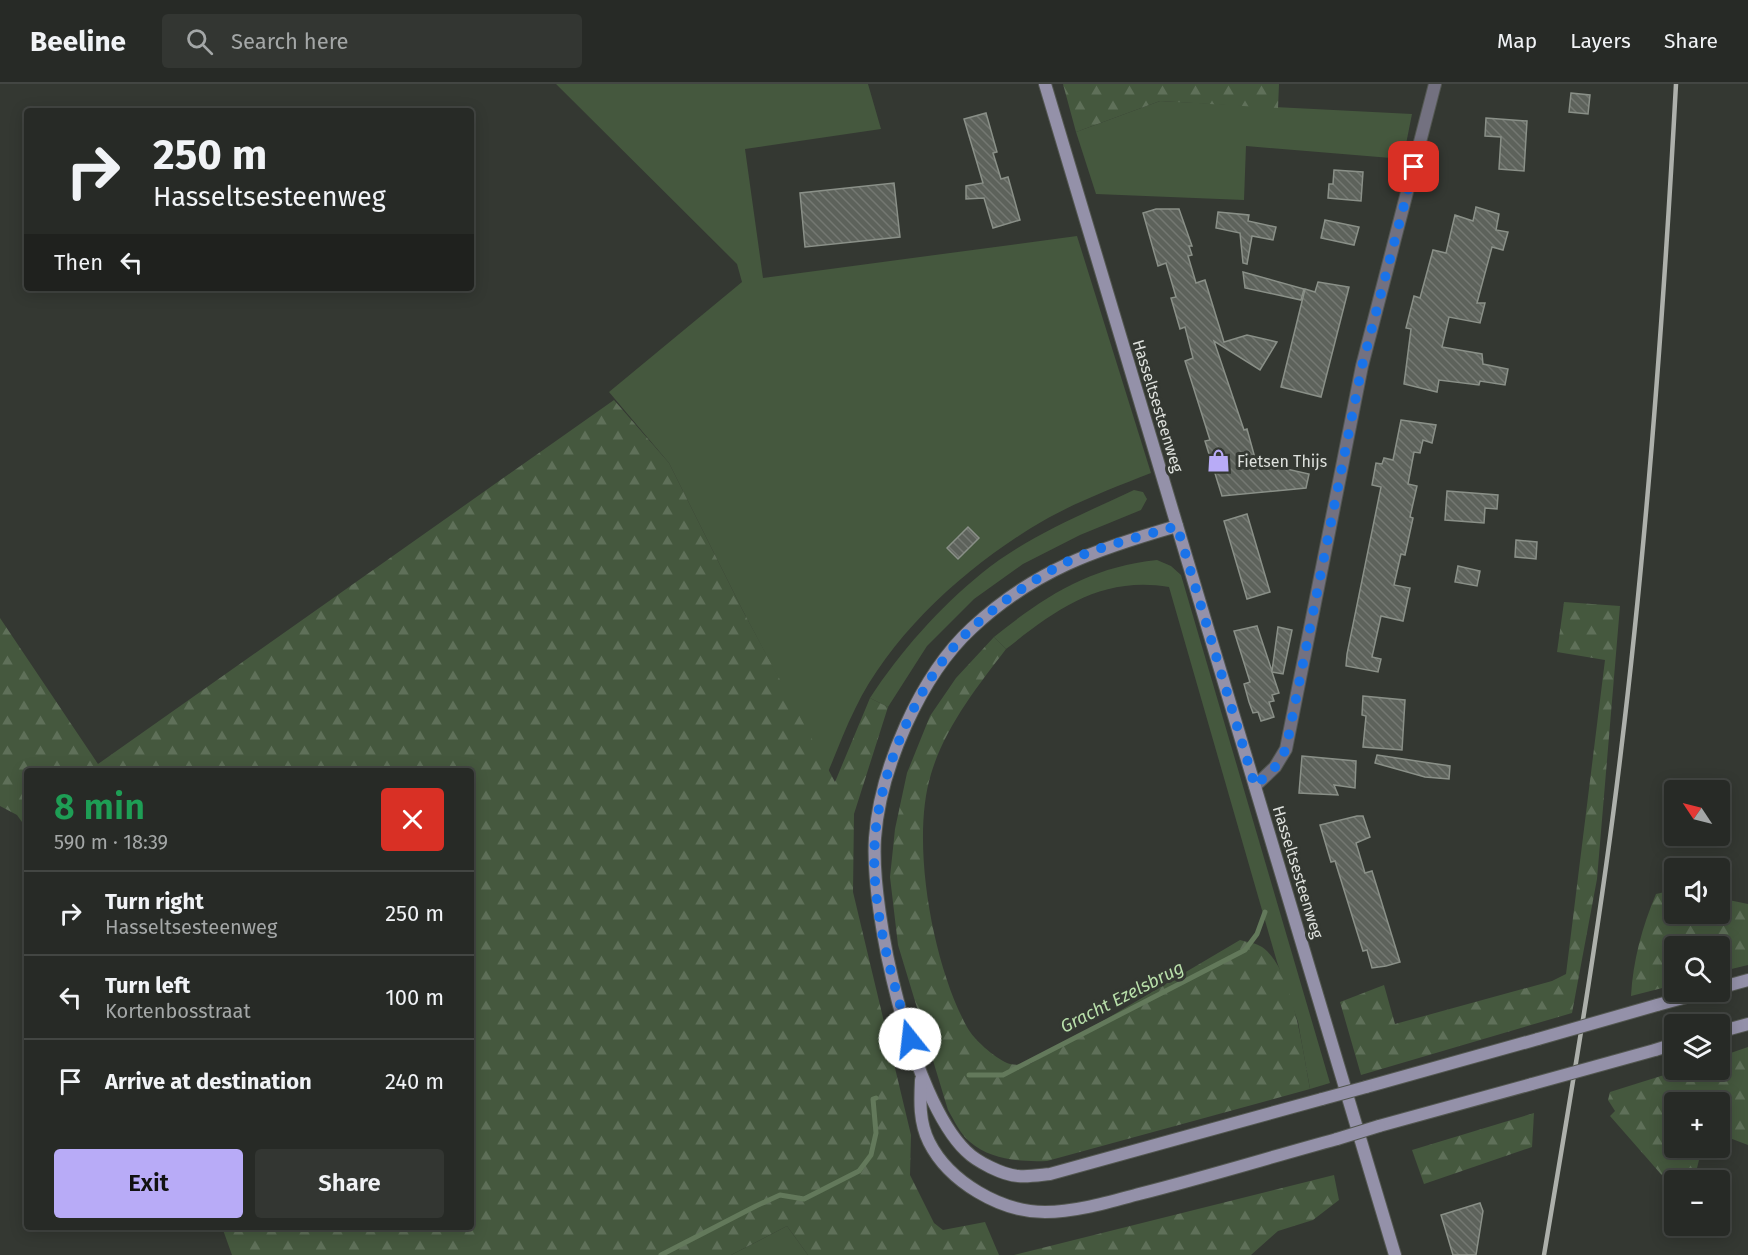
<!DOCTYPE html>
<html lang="en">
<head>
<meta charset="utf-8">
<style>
	:root { --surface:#272a26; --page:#333632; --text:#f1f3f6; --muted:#a4a7a7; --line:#434643; --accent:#b8abf7 }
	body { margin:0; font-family:"Fira Sans",sans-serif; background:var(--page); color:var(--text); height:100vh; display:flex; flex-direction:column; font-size:22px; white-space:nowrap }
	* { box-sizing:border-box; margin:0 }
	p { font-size:20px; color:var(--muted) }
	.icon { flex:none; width:33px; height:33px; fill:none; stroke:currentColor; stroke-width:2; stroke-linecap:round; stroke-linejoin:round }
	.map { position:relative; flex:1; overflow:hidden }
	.panel { position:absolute; left:24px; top:684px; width:450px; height:462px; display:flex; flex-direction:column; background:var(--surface); border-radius:6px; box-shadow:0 3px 15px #0003,0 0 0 2px var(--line) }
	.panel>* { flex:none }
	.top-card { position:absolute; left:24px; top:24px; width:450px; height:183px; border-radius:6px; box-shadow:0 3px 15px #0003,0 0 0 2px var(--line); background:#272a26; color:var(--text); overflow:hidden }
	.needle { width:39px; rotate:305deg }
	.controls { position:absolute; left:1664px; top:696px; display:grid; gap:12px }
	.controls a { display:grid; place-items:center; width:66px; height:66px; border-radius:6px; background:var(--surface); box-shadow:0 3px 15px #0003,0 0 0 2px var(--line); font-size:30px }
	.pin { position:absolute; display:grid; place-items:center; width:51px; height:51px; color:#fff; margin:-26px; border-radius:12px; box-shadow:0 3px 9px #0006 }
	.me { position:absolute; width:66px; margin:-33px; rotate:344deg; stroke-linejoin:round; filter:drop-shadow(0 0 4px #0008) }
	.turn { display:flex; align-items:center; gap:21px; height:126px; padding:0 30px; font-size:27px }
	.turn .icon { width:78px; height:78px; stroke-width:2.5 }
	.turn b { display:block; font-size:42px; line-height:51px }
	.then { display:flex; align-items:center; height:57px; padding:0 30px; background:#0003; gap:12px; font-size:22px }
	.round { display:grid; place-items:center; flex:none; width:63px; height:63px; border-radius:6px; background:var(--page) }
	.head { display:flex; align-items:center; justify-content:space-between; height:102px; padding:0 30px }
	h1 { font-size:36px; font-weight:600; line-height:45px; color:#1e9e55 }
	.primary-button { display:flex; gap:12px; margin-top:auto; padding:12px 30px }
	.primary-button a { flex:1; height:69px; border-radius:6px; background:var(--accent); color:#111; font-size:24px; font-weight:600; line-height:69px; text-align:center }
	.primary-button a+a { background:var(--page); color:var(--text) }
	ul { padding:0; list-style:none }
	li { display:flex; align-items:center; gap:18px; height:84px; padding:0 30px; border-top:2px solid var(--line) }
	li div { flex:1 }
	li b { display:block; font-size:22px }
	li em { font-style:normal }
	header { display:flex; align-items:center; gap:36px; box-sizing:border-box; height:84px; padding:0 30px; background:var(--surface); border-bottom:2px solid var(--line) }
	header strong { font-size:28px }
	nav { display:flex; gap:33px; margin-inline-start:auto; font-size:21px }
	.search { width:420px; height:54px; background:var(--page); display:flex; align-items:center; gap:15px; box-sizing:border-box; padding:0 21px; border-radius:6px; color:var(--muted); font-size:22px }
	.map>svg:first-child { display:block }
	.green { fill:#45583e }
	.forest { fill:url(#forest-firs) }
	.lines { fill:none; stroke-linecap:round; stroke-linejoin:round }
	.stream { stroke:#63795b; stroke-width:5 }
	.building { fill:url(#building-back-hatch); stroke:#8a9088; stroke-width:1.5 }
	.street-casing { stroke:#535751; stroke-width:14 }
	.secondary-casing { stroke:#535751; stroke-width:14 }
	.street { stroke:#737180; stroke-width:12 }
	.secondary { stroke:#9491a9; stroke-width:12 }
	.rail { stroke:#adb0ab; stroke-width:4.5 }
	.secondary-bridge-casing { stroke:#535751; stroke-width:14; stroke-linecap:butt }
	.secondary-bridge { stroke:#9491a9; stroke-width:12 }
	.route { stroke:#1a73e8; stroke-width:10; stroke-dasharray:0 18 }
	.labels { text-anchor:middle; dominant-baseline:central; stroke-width:6; stroke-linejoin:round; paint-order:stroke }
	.street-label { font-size:16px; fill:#dfe2de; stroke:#343832 }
	.poi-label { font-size:16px; fill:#dfe2de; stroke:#343832; text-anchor:start }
	.water-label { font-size:18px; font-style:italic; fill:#b8dfaa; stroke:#343832 }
</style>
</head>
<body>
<header>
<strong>Beeline</strong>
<div class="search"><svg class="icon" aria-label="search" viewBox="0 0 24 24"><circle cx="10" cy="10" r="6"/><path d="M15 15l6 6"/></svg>Search here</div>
<nav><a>Map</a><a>Layers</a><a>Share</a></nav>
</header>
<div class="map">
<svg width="1748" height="1171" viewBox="0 0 1748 1171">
	<defs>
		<pattern id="forest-firs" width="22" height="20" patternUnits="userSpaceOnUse" patternTransform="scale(1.5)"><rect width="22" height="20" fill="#45583e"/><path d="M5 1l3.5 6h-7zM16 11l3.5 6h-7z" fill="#5f7059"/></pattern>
		<pattern id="building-back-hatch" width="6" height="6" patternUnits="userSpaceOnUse" patternTransform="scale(1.5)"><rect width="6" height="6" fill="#5d625b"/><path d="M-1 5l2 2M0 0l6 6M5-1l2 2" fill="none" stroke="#747872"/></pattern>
	</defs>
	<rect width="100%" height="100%" fill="#343832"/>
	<g class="green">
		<path d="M556 0H868L881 45 745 65 763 194 1077 152 1151 389C1110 405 1068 421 1031 444 962 487 891 551 855 625 845 645 837 667 828 688L743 527 669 379 609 308 742 198 737 180Z"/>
		<path d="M1160 17 1412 30 1403 75 1246 62 1244 116 1096 110 1076 48Z"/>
		<path d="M1134 406 1143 408 1147 415 1141 426 1080 451 1023 480 974 515 927 562 888 623 870 614C900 568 939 524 982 489 1026 453 1083 430 1134 406Z"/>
		<path d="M1157 476 1171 482 1181 491 1330 999 1310 1005 1298 938 1277 878 1169 503C1101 492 1057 525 1006 565L994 553C1045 512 1090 483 1157 476Z"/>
		<path d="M787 1142 808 1171H731Z"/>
	</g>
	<g class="forest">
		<path d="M1063 0H1279L1278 24 1160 17 1076 48Z"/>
		<path d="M614 316 669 379 743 527 835 698 870 614 888 623 854 730 853 808 911 1051 910 1091 934 1139 943 1146 985 1138 999 1171H808L787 1142 731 1171H232L222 1143H471V687H27V745L17 731 0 722V534L98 680Z"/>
		<path d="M1564 518 1620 522 1597 795 1572 929 1361 991 1340 918 1384 901 1395 940 1552 897 1566 890 1605 576 1557 568Z"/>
		<path d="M994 553 1006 565C977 603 945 643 931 690 910 758 933 881 967 943 974 956 994 973 1007 979 1013 982 1023 980 1030 980L1240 856C1247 858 1256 859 1262 863 1293 884 1303 969 1310 1005L1047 1077C1021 1078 991 1076 970 1058 960 1050 954 1036 948 1026L898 861 890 793 895 745 907 689 930 632 956 594Z"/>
		<path d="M1674 806V830H1719V814L1748 820V881L1719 888V862H1674V901L1631 912C1633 877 1642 843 1656 810Z"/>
		<path d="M1748 963V1061L1719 1050V1018H1674V1064H1702L1694 1096H1674V1105L1610 1032 1615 1027 1608 1016 1610 1008 1680 986H1719V973Z"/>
		<path d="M1534 1029 1532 1063 1424 1100 1412 1066Z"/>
		<path d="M1334 1091 1339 1116 1313 1136 1278 1147 1251 1171H1014Z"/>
	</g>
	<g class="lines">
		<g class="stream">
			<path d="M969 991H1003L1245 866 1257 850 1265 828"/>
			<path d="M661 1171 756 1122 780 1111 804 1115 859 1087 871 1071 876 1049 873 1015 876 1014"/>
		</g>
	</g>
	<g class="building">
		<path d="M1571 9 1590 11 1588 30 1569 28Z"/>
		<path d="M986 29 997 68 993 69 1001 95 1008 93 1020 136 993 144 984 114 966 115V102L983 99 964 35Z"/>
		<path d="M1486 34 1527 37 1524 87 1499 85 1501 53 1485 52Z"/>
		<path d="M1334 86 1363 88 1361 117 1328 114 1329 100H1333Z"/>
		<path d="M894 99 900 153 805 163 800 109Z"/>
		<path d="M1476 123 1499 130 1496 146 1508 148 1503 166 1492 163 1477 219H1485L1480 239 1449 233 1442 263 1482 270 1483 280 1508 285 1505 301 1480 297 1479 301 1439 296 1437 308 1404 300 1411 245 1406 244 1414 212 1420 214 1433 166 1446 169 1455 131 1473 137Z"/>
		<path d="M1156 125H1179L1192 162H1189L1192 171 1188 172 1196 199 1205 196 1224 258 1247 251 1277 258 1260 286 1214 257 1244 346 1247 345 1258 385 1269 381 1309 390 1306 404 1222 412 1205 357 1210 356 1185 277 1193 274 1185 243 1180 245 1171 214 1176 213 1166 179 1158 182 1143 129Z"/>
		<path d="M1218 128 1249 131 1248 137 1276 143 1273 156 1252 152 1247 180 1243 179 1240 149 1216 144Z"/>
		<path d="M1325 136 1359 143 1354 161 1321 154Z"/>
		<path d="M1243 188 1304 205 1301 216 1245 204Z"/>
		<path d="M1318 198 1349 203 1321 313 1281 303 1305 205 1315 208Z"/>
		<path d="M1401 336 1436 341 1432 359 1423 356 1420 369 1414 368 1408 400 1417 402 1410 433 1413 434 1405 471 1401 470 1394 501 1410 504 1403 537 1381 532 1372 573 1381 575 1378 588 1346 582 1347 570 1381 403 1372 401 1376 379 1382 380 1384 374 1393 376Z"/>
		<path d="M1447 407 1498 411 1497 425 1485 424 1484 439 1445 436Z"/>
		<path d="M1247 430 1270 508 1247 515 1224 437Z"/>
		<path d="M968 443 979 454 958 475 947 464Z"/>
		<path d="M1516 456 1537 458 1536 475 1515 473Z"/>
		<path d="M1458 482 1480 487 1477 502 1455 498Z"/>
		<path d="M1257 542 1272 587 1278 543 1292 546 1283 590 1272 588 1279 609 1272 611 1274 617 1269 618 1274 633 1261 637 1258 628 1253 629 1249 618 1244 600 1250 598 1234 547Z"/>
		<path d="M1363 612 1405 616 1402 666 1363 663 1366 632 1362 631Z"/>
		<path d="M1377 671 1450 682 1449 695 1425 693 1375 679Z"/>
		<path d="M1302 672 1356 677 1355 704 1334 701 1338 711 1299 709Z"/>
		<path d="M1357 732H1363L1370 753 1356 759 1365 789 1372 787 1400 878 1386 882 1372 884 1367 866 1363 867 1335 777 1331 778 1320 741Z"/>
		<path d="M1480 1119 1483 1127 1476 1171H1453L1441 1131Z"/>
	</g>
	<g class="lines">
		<defs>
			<path id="street" d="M1255 702 1275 683 1286 665 1362 282 1435 0"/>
			<g id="secondary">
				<path d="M1045 0 1395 1171"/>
				<path d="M1177 442C1097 465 1034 486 972 544 920 592 880 685 875 754 870 829 912 1015 966 1067 977 1078 1003 1091 1018 1092 1029 1093 1040 1091 1050 1090L1322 1015"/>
				<path d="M1719 904 1748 896"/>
				<path d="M1657 921 1705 908"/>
				<path d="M1719 948 1748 940"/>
				<path d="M1655 966 1674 960"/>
				<path d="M921 996C920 1017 919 1038 929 1058 949 1098 1001 1128 1045 1128 1076 1128 1109 1118 1139 1110 1206 1093 1271 1073 1337 1055"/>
				<path d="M1366 1003 1538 955"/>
				<path d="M1379 1042 1532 1000"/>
			</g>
		</defs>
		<use href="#street" class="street-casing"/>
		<use href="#secondary" class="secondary-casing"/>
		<use href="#street" class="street"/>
		<use href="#secondary" class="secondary"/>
		<path class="rail" d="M1544 1171C1572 1004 1601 836 1621 667 1648 446 1664 223 1676 0"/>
		<defs>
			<g id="secondary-bridge">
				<path d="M1538 955 1657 921"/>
				<path d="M1532 1000 1655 966"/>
				<path d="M1322 1015 1366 1003"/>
				<path d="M1337 1055 1379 1042"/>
			</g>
		</defs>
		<use href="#secondary-bridge" class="secondary-bridge-casing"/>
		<use href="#secondary-bridge" class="secondary-bridge"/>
	</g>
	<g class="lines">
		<path class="route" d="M910 955C891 890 870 823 875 754 880 685 920 591 972 544 997 521 1027 500 1057 483 1093 463 1137 454 1177 442L1255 702 1275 683 1286 665 1362 282 1414 83"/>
	</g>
	<defs>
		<symbol id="shop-bare" viewBox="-9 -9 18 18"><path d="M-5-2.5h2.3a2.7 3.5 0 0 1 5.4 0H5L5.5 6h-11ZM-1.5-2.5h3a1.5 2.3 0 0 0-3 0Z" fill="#b8abf7" stroke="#343832" stroke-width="2.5" paint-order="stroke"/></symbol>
	</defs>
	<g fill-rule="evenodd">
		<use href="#shop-bare" x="1202" y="360" width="33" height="33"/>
	</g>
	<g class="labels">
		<g class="street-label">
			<text transform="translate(1158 322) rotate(73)">Hasseltsesteenweg</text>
			<text transform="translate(1298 788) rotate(73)">Hasseltsesteenweg</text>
		</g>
		<g class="poi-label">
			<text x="1237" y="377">Fietsen Thijs</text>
		</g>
		<g class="water-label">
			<text transform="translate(1122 913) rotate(-27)">Gracht Ezelsbrug</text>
		</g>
	</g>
</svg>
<div class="controls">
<a><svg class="needle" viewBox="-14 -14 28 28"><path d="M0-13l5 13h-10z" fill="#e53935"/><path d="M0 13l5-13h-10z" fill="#a4a7a7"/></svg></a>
<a><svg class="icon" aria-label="sound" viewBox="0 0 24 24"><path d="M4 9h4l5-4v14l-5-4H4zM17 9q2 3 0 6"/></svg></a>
<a><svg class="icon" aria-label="search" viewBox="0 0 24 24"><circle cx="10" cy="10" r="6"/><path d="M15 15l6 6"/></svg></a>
<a><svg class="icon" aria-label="layers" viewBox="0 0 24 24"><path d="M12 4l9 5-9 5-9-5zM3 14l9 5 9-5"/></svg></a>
<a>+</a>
<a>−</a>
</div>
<div class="pin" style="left:1414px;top:83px;background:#d93025"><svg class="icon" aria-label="arrive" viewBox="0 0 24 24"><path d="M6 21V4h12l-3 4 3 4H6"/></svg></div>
<svg class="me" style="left:910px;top:955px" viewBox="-20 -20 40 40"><circle r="19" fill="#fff"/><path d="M0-13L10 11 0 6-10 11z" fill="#1a73e8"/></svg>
<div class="top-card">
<div class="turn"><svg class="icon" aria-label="right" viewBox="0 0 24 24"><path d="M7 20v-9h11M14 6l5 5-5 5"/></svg><div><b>250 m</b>Hasseltsesteenweg</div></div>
<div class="then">Then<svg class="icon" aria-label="left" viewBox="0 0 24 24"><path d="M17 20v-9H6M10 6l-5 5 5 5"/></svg></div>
</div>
<section class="panel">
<div class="head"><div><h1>8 min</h1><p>590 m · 18:39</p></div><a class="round" style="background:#d93025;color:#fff"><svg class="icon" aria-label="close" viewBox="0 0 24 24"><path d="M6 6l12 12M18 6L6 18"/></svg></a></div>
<ul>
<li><svg class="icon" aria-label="right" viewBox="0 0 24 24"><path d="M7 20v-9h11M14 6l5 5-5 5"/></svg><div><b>Turn right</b><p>Hasseltsesteenweg</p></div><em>250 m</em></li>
<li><svg class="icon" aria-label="left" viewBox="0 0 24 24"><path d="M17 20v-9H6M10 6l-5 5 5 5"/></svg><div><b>Turn left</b><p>Kortenbosstraat</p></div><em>100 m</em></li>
<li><svg class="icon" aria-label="arrive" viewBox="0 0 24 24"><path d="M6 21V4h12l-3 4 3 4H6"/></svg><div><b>Arrive at destination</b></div><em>240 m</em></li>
</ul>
<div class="primary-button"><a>Exit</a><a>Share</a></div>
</section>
</div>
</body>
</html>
